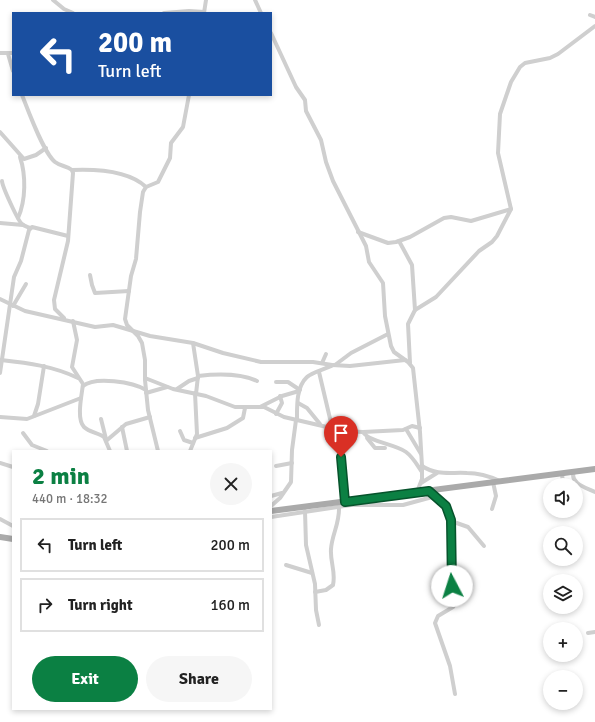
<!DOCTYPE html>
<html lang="en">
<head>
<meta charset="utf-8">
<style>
	:root { --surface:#fff; --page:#f6f6f6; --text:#222; --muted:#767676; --line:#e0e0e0; --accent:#0b8043 }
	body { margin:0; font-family:Signika,sans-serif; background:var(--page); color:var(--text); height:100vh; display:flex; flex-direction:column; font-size:15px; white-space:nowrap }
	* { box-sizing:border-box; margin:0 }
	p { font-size:13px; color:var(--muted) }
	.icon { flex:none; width:22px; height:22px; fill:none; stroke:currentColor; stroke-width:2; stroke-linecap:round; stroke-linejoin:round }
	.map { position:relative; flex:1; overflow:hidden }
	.drawer { position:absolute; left:12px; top:450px; width:260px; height:260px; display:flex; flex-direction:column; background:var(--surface); border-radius:0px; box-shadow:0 2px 6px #0003 }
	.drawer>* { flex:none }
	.hud { position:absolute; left:12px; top:12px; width:260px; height:84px; border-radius:0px; box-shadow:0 2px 6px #0003; background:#1a4fa0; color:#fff; overflow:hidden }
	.buttons { position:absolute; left:543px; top:478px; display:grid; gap:8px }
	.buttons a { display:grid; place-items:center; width:40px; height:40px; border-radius:50%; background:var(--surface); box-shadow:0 2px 6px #0003; font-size:20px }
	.pin { position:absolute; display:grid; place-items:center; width:34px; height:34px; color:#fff; margin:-41px -17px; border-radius:50% 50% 50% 0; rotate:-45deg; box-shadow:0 0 4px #0007 }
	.pin .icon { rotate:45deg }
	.me { position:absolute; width:44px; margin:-22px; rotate:355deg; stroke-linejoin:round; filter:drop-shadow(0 0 3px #0008) }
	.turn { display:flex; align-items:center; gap:14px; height:84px; padding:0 20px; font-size:18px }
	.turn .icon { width:52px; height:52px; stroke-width:2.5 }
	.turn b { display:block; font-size:28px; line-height:34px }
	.round { display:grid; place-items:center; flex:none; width:42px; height:42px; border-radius:21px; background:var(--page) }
	.overview { display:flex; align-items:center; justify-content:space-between; height:68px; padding:0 20px }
	h1 { font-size:24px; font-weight:700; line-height:30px; color:var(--accent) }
	.button { display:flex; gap:8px; margin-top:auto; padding:8px 20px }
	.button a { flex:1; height:46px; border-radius:24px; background:var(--accent); color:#fff; font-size:16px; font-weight:700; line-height:46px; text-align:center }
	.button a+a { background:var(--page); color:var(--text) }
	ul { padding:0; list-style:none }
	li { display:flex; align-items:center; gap:12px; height:54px; margin:0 8px 6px; padding:0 12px; border:2px solid var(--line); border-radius:0px }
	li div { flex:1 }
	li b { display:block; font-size:15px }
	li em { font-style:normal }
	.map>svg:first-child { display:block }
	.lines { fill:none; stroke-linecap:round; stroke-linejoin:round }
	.minor { stroke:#cfcfcf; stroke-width:4 }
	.primary { stroke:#aaa; stroke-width:6 }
	.route-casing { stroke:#07532c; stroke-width:10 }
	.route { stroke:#0b8043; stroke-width:7 }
</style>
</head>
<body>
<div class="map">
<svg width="595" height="722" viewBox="0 0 595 722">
	<rect width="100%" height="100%" fill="#fff"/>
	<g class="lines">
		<g class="minor">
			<path d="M53 0 64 9 73 13"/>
			<path d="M255 0 261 13"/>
			<path d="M164 13 189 11 204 12"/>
			<path d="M204 13 206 0"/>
			<path d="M590 15 595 17"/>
			<path d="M271 33 296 87 305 100 306 111 321 140 326 162 333 181 366 246 369 262 383 283 385 316 391 346 394 352 408 362 413 368 420 432 422 466V479L417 492"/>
			<path d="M0 53H13"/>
			<path d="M8 54 13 71"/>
			<path d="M22 95C28 110 43 152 55 162 60 166 67 166 72 170L73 173 68 241 54 300 55 309 64 318"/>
			<path d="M0 132 24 159 36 155 46 148"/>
			<path d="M72 170C96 169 128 170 146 187"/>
			<path d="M2 181C2 186 18 221 22 224 24 226 28 227 30 228"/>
			<path d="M18 218C26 200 26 175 20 157"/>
			<path d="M0 223 23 225"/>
			<path d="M358 232 388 243 396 242 410 237 444 218 451 217 471 221 511 209"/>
			<path d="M399 241 412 265 415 310 408 324 410 363"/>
			<path d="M90 275 92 285 95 293 129 291"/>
			<path d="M0 299 25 311 95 327 113 325 150 336 193 343 223 353 261 362H313L332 365 350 366 405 360"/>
			<path d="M13 306 26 284"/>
			<path d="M415 310 436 297 479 251 492 242 497 236 511 209 498 153 500 114 511 82 520 67 525 63 550 58 558 54 595 26"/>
			<path d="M73 321 77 340 72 367 83 384C82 394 76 419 84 427 89 432 98 433 104 437L110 451"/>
			<path d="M193 343 198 376 196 394"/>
			<path d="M1 360C28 363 53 366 78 378"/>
			<path d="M322 363 326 354"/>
			<path d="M335 365 351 353 388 334"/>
			<path d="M319 372 332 427"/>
			<path d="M0 373 14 277 21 261 29 230 32 227 68 236"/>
			<path d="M198 376C216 374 240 373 257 381"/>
			<path d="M145 378 173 389 206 396 235 407H264L284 417 344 431 363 432 403 430 412 426 420 428"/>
			<path d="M276 382H288L300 390"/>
			<path d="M83 386C95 376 133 382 146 390"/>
			<path d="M177 389 189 381 198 378"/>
			<path d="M146 393 167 387"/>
			<path d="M298 403 307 408 320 424"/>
			<path d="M260 407 282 396 299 391"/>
			<path d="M276 414 282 403 280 396"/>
			<path d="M34 416 38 404 44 366"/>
			<path d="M0 417 27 419 81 398"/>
			<path d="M101 419 106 439"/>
			<path d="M297 420C297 407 296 387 307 377 312 372 326 369 333 365"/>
			<path d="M122 427 127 451"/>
			<path d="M406 429 421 454"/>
			<path d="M180 431 184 440 193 443"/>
			<path d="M363 432C369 442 395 444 406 452 413 457 417 465 422 472"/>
			<path d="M23 433 32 445 47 451"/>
			<path d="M195 438 227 428 243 418 245 408"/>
			<path d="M367 438 375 448H385"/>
			<path d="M106 441 126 424 150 417"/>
			<path d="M158 451 148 410 145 380V360L142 343 138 336 127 325 125 319 131 276 136 259 140 212 143 192 146 187 158 182 170 158 171 143 183 127 189 95"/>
			<path d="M190 451 197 434 195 393"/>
			<path d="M0 463 13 467"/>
			<path d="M276 466 292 463"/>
			<path d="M422 466C437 476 451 472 467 473 479 473 489 476 500 481"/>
			<path d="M574 472C569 483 587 488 595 492"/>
			<path d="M562 473 563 485"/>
			<path d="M421 483 437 473"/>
			<path d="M429 491 446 506 451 520V575L455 603 453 607 438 616 435 623 450 666 455 694"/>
			<path d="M271 496 282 493"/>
			<path d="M345 502 344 481 340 447 345 431"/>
			<path d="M271 506 280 498 291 482 292 450 296 420"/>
			<path d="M492 509 496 496 493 482"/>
			<path d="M305 511 306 545 315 584 316 610 319 625"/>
			<path d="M271 517 351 505H403L436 496"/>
			<path d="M0 519 13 526"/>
			<path d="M451 521 468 527 484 546"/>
			<path d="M286 565 312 573"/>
			<path d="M315 592 326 590 333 585C336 572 330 562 331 549 332 534 340 523 339 506"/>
			<path d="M588 633 595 632"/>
		</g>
		<g class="primary">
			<path d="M271 511 595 469"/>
			<path d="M0 537 13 539"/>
		</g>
	</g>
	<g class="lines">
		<defs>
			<path id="route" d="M341 457 345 502 429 491 446 506 451 520 452 586"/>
		</defs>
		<use href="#route" class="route-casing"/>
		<use href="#route" class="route"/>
	</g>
</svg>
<div class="buttons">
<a><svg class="icon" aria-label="sound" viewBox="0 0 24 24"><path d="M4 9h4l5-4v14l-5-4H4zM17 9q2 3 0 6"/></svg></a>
<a><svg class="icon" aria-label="search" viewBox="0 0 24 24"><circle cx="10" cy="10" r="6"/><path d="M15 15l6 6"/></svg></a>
<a><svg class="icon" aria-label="layers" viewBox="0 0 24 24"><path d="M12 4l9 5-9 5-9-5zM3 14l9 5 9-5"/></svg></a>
<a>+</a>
<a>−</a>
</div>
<div class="pin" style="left:341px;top:457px;background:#d93025"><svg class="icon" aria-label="arrive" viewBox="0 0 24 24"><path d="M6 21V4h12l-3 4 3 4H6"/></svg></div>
<svg class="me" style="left:452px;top:586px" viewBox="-20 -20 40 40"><circle r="19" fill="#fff"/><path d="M0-13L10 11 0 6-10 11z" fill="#0b8043"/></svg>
<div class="hud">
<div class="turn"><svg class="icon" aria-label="left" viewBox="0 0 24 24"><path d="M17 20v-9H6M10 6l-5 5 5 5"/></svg><div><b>200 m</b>Turn left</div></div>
</div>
<section class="drawer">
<div class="overview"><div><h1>2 min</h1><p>440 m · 18:32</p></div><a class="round"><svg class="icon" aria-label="close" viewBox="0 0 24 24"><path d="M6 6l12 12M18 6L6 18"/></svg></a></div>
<ul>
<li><svg class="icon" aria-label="left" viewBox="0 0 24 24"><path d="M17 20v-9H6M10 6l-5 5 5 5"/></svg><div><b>Turn left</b></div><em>200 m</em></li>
<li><svg class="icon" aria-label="right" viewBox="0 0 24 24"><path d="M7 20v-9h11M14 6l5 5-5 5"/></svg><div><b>Turn right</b></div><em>160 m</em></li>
</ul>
<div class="button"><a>Exit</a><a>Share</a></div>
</section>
</div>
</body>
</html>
